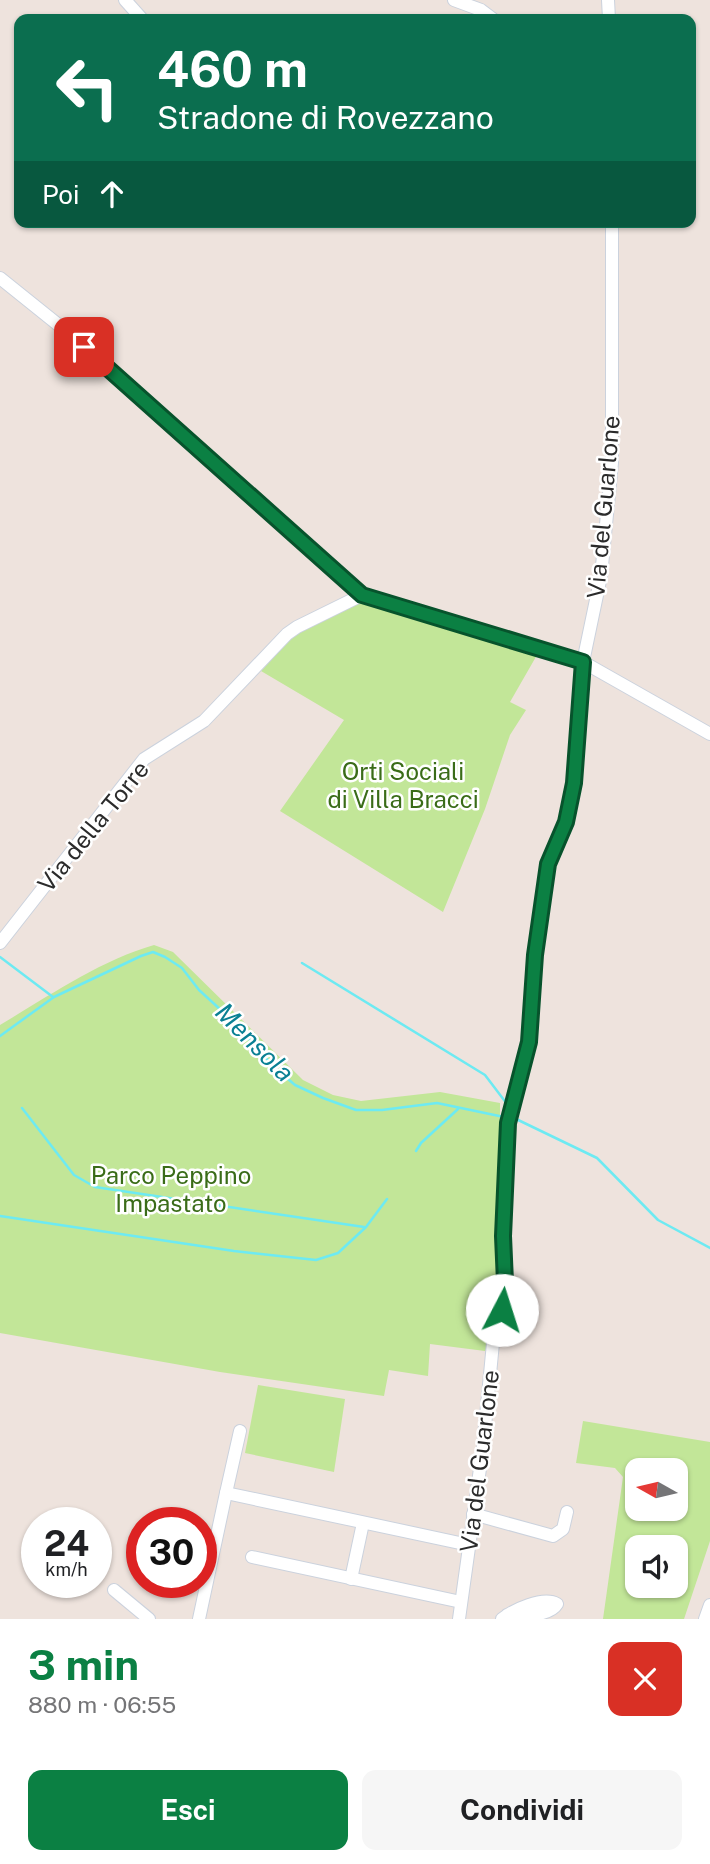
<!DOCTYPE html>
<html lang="it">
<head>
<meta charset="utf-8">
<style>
	:root { --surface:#fff; --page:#f6f6f6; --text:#202124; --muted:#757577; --accent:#0b8043 }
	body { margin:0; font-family:"Public Sans",sans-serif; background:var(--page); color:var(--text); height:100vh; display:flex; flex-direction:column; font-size:26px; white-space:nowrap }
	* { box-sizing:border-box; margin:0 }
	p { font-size:23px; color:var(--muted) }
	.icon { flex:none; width:38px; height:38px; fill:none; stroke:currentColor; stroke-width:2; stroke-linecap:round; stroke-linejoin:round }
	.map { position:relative; height:1619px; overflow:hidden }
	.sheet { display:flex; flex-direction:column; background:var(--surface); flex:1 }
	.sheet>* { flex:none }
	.banner { position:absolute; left:14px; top:14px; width:682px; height:214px; border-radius:14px; box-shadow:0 2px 5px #0004; background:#0b6e4f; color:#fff; overflow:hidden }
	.needle { width:46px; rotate:278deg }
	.controls { position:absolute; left:625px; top:1458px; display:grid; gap:14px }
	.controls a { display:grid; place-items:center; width:63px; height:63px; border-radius:14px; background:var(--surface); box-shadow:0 2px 5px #0004; font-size:35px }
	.speed { position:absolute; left:21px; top:1507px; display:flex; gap:14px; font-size:35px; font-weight:700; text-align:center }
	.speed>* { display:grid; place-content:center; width:91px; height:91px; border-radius:50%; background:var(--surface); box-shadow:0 2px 5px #0004; line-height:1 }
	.speed small { font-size:18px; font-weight:400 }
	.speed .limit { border:10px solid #d22; background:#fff; color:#111 }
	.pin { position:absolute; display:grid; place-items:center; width:60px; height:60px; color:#fff; margin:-30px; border-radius:14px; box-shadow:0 4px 10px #0006 }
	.me { position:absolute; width:77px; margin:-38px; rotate:5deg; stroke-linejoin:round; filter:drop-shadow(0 0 5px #0008) }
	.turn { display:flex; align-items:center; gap:24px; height:147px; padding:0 28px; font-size:32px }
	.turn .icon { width:91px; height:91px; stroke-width:2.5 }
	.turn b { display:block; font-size:49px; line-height:60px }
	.then { display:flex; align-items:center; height:66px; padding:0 28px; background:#0003; gap:14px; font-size:26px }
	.round { display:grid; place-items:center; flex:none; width:74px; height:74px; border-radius:14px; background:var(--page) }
	.headline { display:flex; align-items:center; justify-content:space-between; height:119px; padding:0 28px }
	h1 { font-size:42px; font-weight:700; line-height:52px; color:var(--accent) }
	.primary-button { display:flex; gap:14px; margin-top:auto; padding:14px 28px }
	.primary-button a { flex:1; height:80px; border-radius:14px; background:var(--accent); color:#fff; font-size:28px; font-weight:700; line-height:80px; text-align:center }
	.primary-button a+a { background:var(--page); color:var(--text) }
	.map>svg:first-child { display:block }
	.green { fill:#c2e698; fill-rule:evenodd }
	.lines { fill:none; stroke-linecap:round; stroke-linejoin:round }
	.stream { stroke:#6deaf2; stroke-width:2.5 }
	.minor-casing { stroke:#cbd2dd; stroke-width:14 }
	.minor { stroke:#fff; stroke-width:12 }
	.route-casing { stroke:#07532c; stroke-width:18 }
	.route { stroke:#0b8043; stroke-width:12 }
	.labels { text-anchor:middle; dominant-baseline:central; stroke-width:5; stroke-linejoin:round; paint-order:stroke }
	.street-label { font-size:24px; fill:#2b2b2b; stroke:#fff }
	.park-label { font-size:24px; fill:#3a6c18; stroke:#fff }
	.water-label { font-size:26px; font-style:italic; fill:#0a8094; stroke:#fff }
</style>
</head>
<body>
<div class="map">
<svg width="710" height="1619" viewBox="0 0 710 1619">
	<rect width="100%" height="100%" fill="#eee3dd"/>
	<g class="green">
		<path d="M363 600 537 655 510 702 526 710 510 735 485 809 443 912 280 811 344 720 261 671 293 635Z"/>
		<path d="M154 945 173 952 303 1080 333 1095 361 1101 440 1092 500 1103 499 1323 485 1351 430 1344 428 1376 389 1370 384 1396 220 1372 0 1333V1025C49 996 99 961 154 945Z"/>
		<path d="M258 1385 345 1399 334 1472 245 1453Z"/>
		<path d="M583 1421 710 1442V1541L684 1619H603L623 1477 615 1468 576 1463ZM676 1470V1508H637V1470ZM676 1547V1586H637V1547Z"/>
	</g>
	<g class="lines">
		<g class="stream">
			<path d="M0 957 53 997"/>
			<path d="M302 963 485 1075 507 1104"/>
			<path d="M0 1036 54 997 141 956 153 952 165 957 182 968 199 990 234 1022 274 1067 295 1085 323 1098 356 1110H382L437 1103 504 1117"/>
			<path d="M22 1108 74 1175 95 1187 364 1227"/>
			<path d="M514 1118 597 1158 658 1220 710 1248"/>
			<path d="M416 1151 421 1143 458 1109"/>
			<path d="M0 1216 234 1251 316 1260 338 1253 366 1227 387 1199"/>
		</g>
		<defs>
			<g id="minor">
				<path d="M125 0 142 19"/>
				<path d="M454 0 481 10 493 19"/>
				<path d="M608 0 609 19"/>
				<path d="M0 278 66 331 362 595 583 662 710 734"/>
				<path d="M0 943 144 759 204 721 287 634 297 627 362 595"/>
				<path d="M240 1431 226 1493 469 1545"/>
				<path d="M473 1514 553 1536 563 1529 567 1512"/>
				<path d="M252 1557 461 1602"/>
				<path d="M351 1579 363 1523"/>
				<path d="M114 1590 149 1619"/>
				<path d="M199 1619 226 1493"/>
				<path d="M459 1619 483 1447 493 1343 502 1310 505 1282 503 1236 507 1136 510 1110 529 1042 535 955 548 864 566 822 574 783 583 662 601 576 612 463V222"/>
				<path d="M502 1619C513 1610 543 1596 557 1604 550 1616 520 1617 507 1615"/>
				<path d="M705 1619 710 1605"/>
			</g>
		</defs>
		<use href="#minor" class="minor-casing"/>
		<use href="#minor" class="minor"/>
	</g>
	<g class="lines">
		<defs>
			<path id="route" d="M84 347 362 595 583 662 574 783 566 822 548 864 535 955 529 1042 508 1123 503 1236 505 1282 502 1310"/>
		</defs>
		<use href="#route" class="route-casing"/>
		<use href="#route" class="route"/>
	</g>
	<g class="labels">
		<g class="street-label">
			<text transform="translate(603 507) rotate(-85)">Via del Guarlone</text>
			<text transform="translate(93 826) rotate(-51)">Via della Torre</text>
			<text transform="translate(479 1461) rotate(-83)">Via del Guarlone</text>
		</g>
		<g class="park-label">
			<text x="403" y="771">Orti Sociali<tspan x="403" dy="28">di Villa Bracci</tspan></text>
			<text x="171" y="1175">Parco Peppino<tspan x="171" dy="28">Impastato</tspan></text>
		</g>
		<g class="water-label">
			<text transform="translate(255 1042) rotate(45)">Mensola</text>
		</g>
	</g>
</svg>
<div class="controls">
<a><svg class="needle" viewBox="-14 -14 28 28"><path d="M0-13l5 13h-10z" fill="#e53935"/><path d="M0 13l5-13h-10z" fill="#757577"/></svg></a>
<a><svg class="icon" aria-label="sound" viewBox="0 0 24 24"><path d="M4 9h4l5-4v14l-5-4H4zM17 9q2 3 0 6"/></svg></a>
</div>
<div class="speed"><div>24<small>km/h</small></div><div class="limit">30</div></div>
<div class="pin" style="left:84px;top:347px;background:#d93025"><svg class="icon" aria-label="arrive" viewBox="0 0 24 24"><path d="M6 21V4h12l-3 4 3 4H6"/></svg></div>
<svg class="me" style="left:502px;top:1310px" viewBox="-20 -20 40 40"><circle r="19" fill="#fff"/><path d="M0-13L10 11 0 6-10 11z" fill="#0b8043"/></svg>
<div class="banner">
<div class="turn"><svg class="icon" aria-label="left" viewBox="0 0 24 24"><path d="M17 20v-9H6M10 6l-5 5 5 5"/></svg><div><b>460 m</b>Stradone di Rovezzano</div></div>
<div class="then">Poi<svg class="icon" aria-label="ahead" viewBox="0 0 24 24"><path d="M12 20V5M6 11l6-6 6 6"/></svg></div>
</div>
</div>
<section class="sheet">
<div class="headline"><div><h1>3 min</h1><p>880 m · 06:55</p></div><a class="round" style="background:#d93025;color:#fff"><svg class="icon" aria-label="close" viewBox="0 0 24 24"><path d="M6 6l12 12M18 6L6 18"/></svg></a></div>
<div class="primary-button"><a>Esci</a><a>Condividi</a></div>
</section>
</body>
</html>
